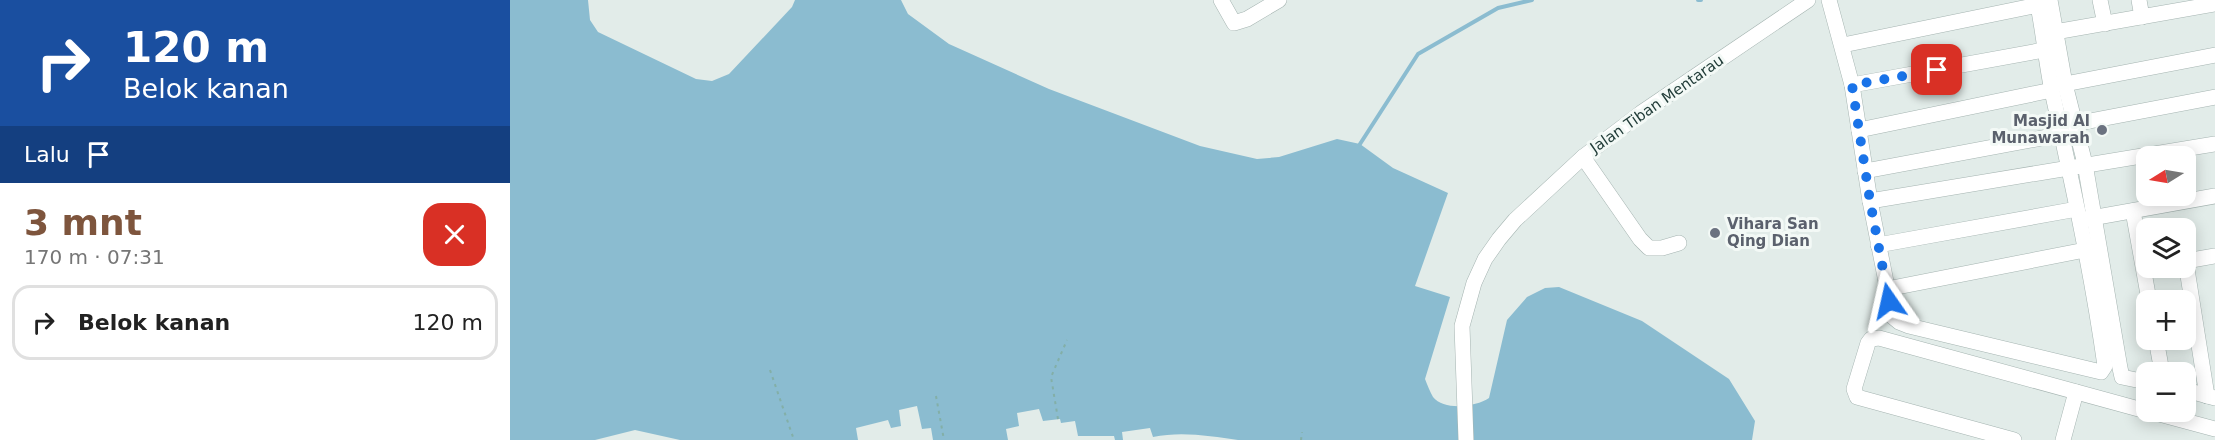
<!DOCTYPE html>
<html lang="id">
<head>
<meta charset="utf-8">
<style>
	:root { --surface:#fff; --page:#f6f6f6; --text:#222; --muted:#767676; --line:#e0e0e0; --accent:#7e553d }
	body { margin:0; font-family:"DejaVu Sans",sans-serif; background:var(--page); color:var(--text); height:100vh; display:flex; flex-direction:column; font-size:22px; white-space:nowrap }
	* { box-sizing:border-box; margin:0 }
	p { font-size:20px; color:var(--muted) }
	.icon { flex:none; width:33px; height:33px; fill:none; stroke:currentColor; stroke-width:2; stroke-linecap:round; stroke-linejoin:round }
	.map { position:relative; flex:1; overflow:hidden }
	.panel { display:flex; flex-direction:column; background:var(--surface); width:510px }
	.panel>* { flex:none }
	.banner { background:#1a4fa0; color:#fff; overflow:hidden }
	.needle { width:39px; rotate:259deg }
	.buttons { position:absolute; left:1626px; top:146px; display:grid; gap:12px }
	.buttons a { display:grid; place-items:center; width:60px; height:60px; border-radius:12px; background:var(--surface); box-shadow:0 3px 15px #0003; font-size:30px }
	.pin { position:absolute; display:grid; place-items:center; width:51px; height:51px; color:#fff; margin:-26px; border-radius:12px; box-shadow:0 3px 9px #0006 }
	.me { position:absolute; width:66px; margin:-33px; rotate:349deg; stroke-linejoin:round; filter:drop-shadow(0 0 4px #0008) }
	.turn { display:flex; align-items:center; gap:21px; height:126px; padding:0 24px; font-size:27px }
	.turn .icon { width:78px; height:78px; stroke-width:2.5 }
	.turn b { display:block; font-size:42px; line-height:51px }
	.then { display:flex; align-items:center; height:57px; padding:0 24px; background:#0003; gap:12px; font-size:22px }
	.round { display:grid; place-items:center; flex:none; width:63px; height:63px; border-radius:18px; background:var(--page) }
	.headline { display:flex; align-items:center; justify-content:space-between; height:102px; padding:0 24px }
	h1 { font-size:36px; font-weight:700; line-height:45px; color:var(--accent) }
	ul { padding:0; list-style:none }
	li { display:flex; align-items:center; gap:18px; height:75px; margin:0 12px 9px; padding:0 12px; border:3px solid var(--line); border-radius:18px }
	li div { flex:1 }
	li b { display:block; font-size:22px }
	li em { font-style:normal }
	main { display:flex; flex:1; min-height:0 }
	.map>svg:first-child { display:block }
	.water { fill:#8bbcd0 }
	.lines { fill:none; stroke-linecap:round; stroke-linejoin:round }
	.stream { stroke:#8bbcd0; stroke-width:4 }
	.minor-casing { stroke:#a5b4b1; stroke-width:16 }
	.path { stroke:#83afa7; stroke-width:2; stroke-dasharray:3 4.5; stroke-linecap:butt }
	.minor { stroke:#fff; stroke-width:15 }
	.route { stroke:#1a73e8; stroke-width:10; stroke-dasharray:0 18 }
	.worship-dot { fill:#6b7280; stroke:#f3f9f6; stroke-width:2 }
	.labels { text-anchor:middle; dominant-baseline:central; stroke-width:6; stroke-linejoin:round; paint-order:stroke }
	.street-label { font-size:15px; fill:#223d39; stroke:#f3f9f6 }
	.worship-label { font-size:15px; font-weight:bold; fill:#5b616d; stroke:#f3f9f6; text-anchor:end }
</style>
</head>
<body>
<main>
<section class="panel">
<div class="banner">
<div class="turn"><svg class="icon" aria-label="right" viewBox="0 0 24 24"><path d="M7 20v-9h11M14 6l5 5-5 5"/></svg><div><b>120 m</b>Belok kanan</div></div>
<div class="then">Lalu<svg class="icon" aria-label="arrive" viewBox="0 0 24 24"><path d="M6 21V4h12l-3 4 3 4H6"/></svg></div>
</div>
<div class="headline"><div><h1>3 mnt</h1><p>170 m · 07:31</p></div><a class="round" style="background:#d93025;color:#fff"><svg class="icon" aria-label="close" viewBox="0 0 24 24"><path d="M6 6l12 12M18 6L6 18"/></svg></a></div>
<ul>
<li><svg class="icon" aria-label="right" viewBox="0 0 24 24"><path d="M7 20v-9h11M14 6l5 5-5 5"/></svg><div><b>Belok kanan</b></div><em>120 m</em></li>
</ul>
</section>
<div class="map">
<svg width="1705" height="440" viewBox="0 0 1705 440">
	<rect width="100%" height="100%" fill="#e2ece9"/>
	<path class="water" d="M0 0H78L80 20 88 32 186 79 202 81 219 74 282 7 285 0H391L398 14 439 44 539 89 690 146 747 159 769 157 827 139 850 144 883 168 938 193 905 286 940 297 915 379C917 384 920 392 923 397 934 411 966 407 979 398L997 320 1017 297 1035 288 1049 287 1132 321 1219 379 1245 421 1242 440H728C701 436 671 431 643 437L640 428 612 432 613 440H605L604 436H568L565 421 551 423 550 419 533 421 529 409 507 413 509 426 496 429 498 440H423L421 428 412 429 407 406 389 410 391 426 381 428 378 420 346 428 348 440H170L125 430 85 440H0Z"/>
	<g class="lines">
		<g class="stream">
			<path d="M1188 0H1191"/>
			<path d="M850 144 908 54 988 8 1022 0"/>
		</g>
		<defs>
			<g id="minor">
				<path d="M711 0 724 23 737 19 769 0"/>
				<path d="M1319 0 1342 85 1360 201 1383 317 1389 322 1399 326 1591 372 1595 366C1582 273 1562 182 1542 91 1536 61 1533 30 1527 0"/>
				<path d="M1540 0 1555 84 1575 164 1610 368 1612 377 1636 382"/>
				<path d="M1590 0 1595 24"/>
				<path d="M1629 0 1632 17"/>
				<path d="M1545 32 1705 4"/>
				<path d="M1333 45 1528 5"/>
				<path d="M1555 84 1705 55"/>
				<path d="M1342 85 1534 50"/>
				<path d="M1564 124 1705 97"/>
				<path d="M1349 130 1542 90"/>
				<path d="M1073 157 1130 239 1139 248H1152L1169 243"/>
				<path d="M1355 171 1553 134"/>
				<path d="M1360 201C1475 182 1590 162 1705 144"/>
				<path d="M1623 211 1639 300"/>
				<path d="M1576 219 1705 196"/>
				<path d="M1368 245 1567 209"/>
				<path d="M1676 261 1705 256"/>
				<path d="M1676 263 1697 396"/>
				<path d="M1377 289 1575 250"/>
				<path d="M1646 339 1652 372"/>
				<path d="M1676 390 1705 398"/>
				<path d="M1638 411 1705 429"/>
				<path d="M956 440 952 326 964 283 975 259 989 239 1005 220 1073 157 1131 113 1298 0"/>
				<path d="M1504 440 1347 397 1344 389 1358 343 1361 339 1369 338 1636 411"/>
				<path d="M1553 440 1566 392"/>
			</g>
		</defs>
		<use href="#minor" class="minor-casing"/>
		<g class="path">
			<path d="M260 370 284 440"/>
			<path d="M426 396 434 440"/>
			<path d="M548 419 541 377 557 340"/>
			<path d="M791 440 792 432"/>
		</g>
		<use href="#minor" class="minor"/>
	</g>
	<g class="lines">
		<path class="route" d="M1379 301 1360 201 1342 85 1427 70"/>
	</g>
	<g class="worship-dot">
		<circle cx="1592" cy="130" r="6"/>
		<circle cx="1205" cy="233" r="6"/>
	</g>
	<g class="labels">
		<g class="street-label">
			<text transform="translate(1147 104) rotate(-35)">Jalan Tiban Mentarau</text>
		</g>
		<g class="worship-label">
			<text x="1580" y="121">Masjid Al<tspan x="1580" dy="17">Munawarah</tspan></text>
			<text x="1217" y="224" text-anchor="start">Vihara San<tspan x="1217" dy="17">Qing Dian</tspan></text>
		</g>
	</g>
</svg>
<div class="buttons">
<a><svg class="needle" viewBox="-14 -14 28 28"><path d="M0-13l5 13h-10z" fill="#e53935"/><path d="M0 13l5-13h-10z" fill="#767676"/></svg></a>
<a><svg class="icon" aria-label="layers" viewBox="0 0 24 24"><path d="M12 4l9 5-9 5-9-5zM3 14l9 5 9-5"/></svg></a>
<a>+</a>
<a>−</a>
</div>
<div class="pin" style="left:1427px;top:70px;background:#d93025"><svg class="icon" aria-label="arrive" viewBox="0 0 24 24"><path d="M6 21V4h12l-3 4 3 4H6"/></svg></div>
<svg class="me" style="left:1379px;top:301px" viewBox="-20 -20 40 40"><path d="M0-17L14 15 0 8-14 15z" fill="#1a73e8" stroke="#fff" stroke-width="4"/></svg>
</div>
</main>
</body>
</html>
